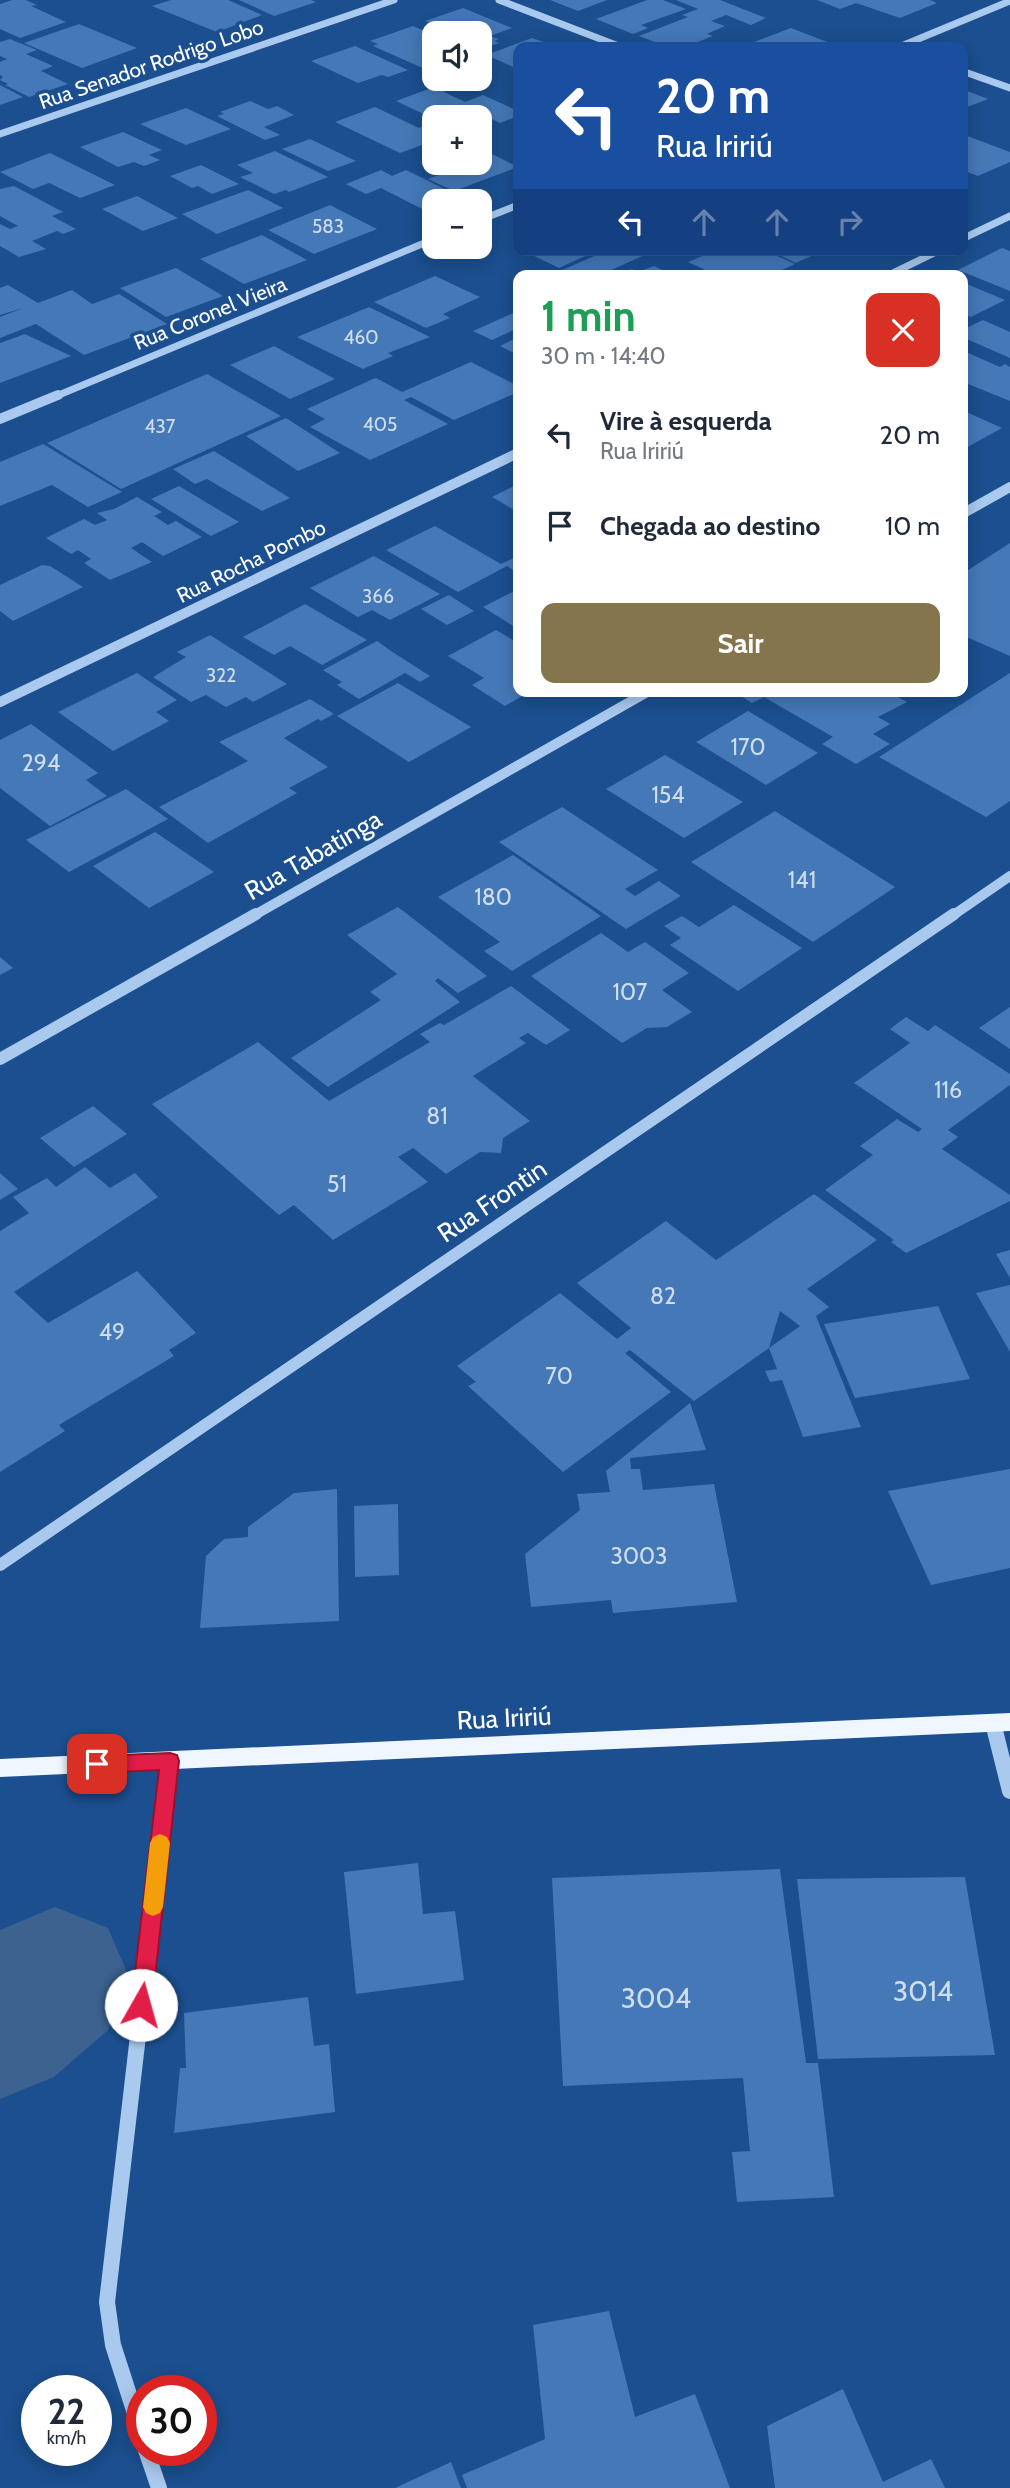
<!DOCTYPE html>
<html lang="pt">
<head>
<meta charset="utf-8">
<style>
	:root { --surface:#fff; --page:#f2f2f3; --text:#1f2937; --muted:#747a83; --accent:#84754c }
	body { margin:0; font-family:Cabin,sans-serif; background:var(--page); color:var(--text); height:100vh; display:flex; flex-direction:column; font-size:26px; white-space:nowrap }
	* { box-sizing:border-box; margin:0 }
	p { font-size:23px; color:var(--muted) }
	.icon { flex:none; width:38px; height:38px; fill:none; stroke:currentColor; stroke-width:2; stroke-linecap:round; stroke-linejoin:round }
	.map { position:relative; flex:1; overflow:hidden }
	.drawer { position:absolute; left:513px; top:270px; width:455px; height:427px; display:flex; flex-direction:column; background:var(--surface); border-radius:14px; box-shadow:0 4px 18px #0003 }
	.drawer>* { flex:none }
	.banner { position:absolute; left:513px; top:42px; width:455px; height:214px; border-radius:14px; box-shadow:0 4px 18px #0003; background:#1a4fa0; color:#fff; overflow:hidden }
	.controls { position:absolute; left:422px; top:21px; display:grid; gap:14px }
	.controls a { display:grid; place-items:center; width:70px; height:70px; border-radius:14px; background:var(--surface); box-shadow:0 4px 18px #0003; font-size:35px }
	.speed { position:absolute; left:21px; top:2375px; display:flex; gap:14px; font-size:35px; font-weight:700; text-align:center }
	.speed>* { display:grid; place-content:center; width:91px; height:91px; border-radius:50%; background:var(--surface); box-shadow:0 4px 18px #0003; line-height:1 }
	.speed small { font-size:18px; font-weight:400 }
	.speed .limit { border:10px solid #d22; background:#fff; color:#111 }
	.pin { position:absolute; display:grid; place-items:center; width:60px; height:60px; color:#fff; margin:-30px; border-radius:14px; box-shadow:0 4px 10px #0006 }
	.me { position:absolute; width:77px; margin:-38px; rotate:7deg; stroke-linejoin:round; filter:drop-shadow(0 0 5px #0008) }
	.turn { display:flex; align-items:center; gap:24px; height:147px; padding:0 28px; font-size:32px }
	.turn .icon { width:91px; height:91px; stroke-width:2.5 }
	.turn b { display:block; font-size:49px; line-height:60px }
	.lanes { display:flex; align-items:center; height:66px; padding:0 28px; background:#0003; justify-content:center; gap:35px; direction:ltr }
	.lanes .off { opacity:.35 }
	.round { display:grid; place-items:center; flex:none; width:74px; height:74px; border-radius:14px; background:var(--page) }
	.summary { display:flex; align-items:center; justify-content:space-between; height:119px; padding:0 28px }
	h1 { font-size:42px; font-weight:700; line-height:52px; color:#1e9e55 }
	.action { display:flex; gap:14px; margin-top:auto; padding:14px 28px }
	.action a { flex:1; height:80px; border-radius:14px; background:var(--accent); color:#fff; font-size:28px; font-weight:700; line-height:80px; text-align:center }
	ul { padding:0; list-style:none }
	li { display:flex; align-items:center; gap:21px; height:91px; padding:0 28px }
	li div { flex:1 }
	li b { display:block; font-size:26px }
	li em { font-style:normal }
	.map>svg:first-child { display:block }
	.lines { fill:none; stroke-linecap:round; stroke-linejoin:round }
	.river { fill:#3c6290; fill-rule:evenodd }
	.building { fill:#4478b7 }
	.minor-far3 { stroke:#a9c9ee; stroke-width:7 }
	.minor-far2 { stroke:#a9c9ee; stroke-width:10 }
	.minor-far1 { stroke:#a9c9ee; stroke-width:12 }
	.minor { stroke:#a9c9ee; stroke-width:16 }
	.major { fill:#f0f6ff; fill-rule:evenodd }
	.route { fill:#e11d48; stroke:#92132f; stroke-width:2 }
	.slow { fill:#f59e0b }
	.labels { text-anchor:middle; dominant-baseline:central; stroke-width:7; stroke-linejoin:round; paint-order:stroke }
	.far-number-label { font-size:19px; fill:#d0dded }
	.far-street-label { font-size:21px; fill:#fff; stroke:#1b4f8f }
	.number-label { font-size:23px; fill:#d0dded }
	.street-label { font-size:26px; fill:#fff; stroke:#1b4f8f }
	.near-number-label { font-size:28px; fill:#d0dded }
</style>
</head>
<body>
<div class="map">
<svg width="1010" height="2488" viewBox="0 0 1010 2488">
	<rect width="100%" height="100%" fill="#1b4f8f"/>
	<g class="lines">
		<path class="river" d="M55 1907 108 1928 130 1979 108 2030 54 2077 0 2099V1930Z"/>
	</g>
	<g class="building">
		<path d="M12 0H26L37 5 31 6 66 22 20 38 0 29V4Z"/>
		<path d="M171 0H228L262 15 217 32 152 6Z"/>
		<path d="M239 0H311L316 2 274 16Z"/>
		<path d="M550 0H607L578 11Z"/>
		<path d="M647 0H663L686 9 641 25 648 28 633 34 596 19Z"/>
		<path d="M676 0H720L766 18 751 25 726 15 711 21 725 26 707 34 713 36 685 47H668L639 36 688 17 682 15 698 9Z"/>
		<path d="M817 0H930L937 3 900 18 856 3 840 9Z"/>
		<path d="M463 8 512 28 490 36 499 39 494 41 499 43 487 47 480 44V33H454L425 21Z"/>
		<path d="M79 24 137 48 82 68 24 43Z"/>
		<path d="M413 26 434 35V73L373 46 378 44 370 41Z"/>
		<path d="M791 28 835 45 829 47 743 46Z"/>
		<path d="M532 38 558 47H518V69L486 55Z"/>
		<path d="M10 39 37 50 26 54 53 66 41 71 68 84 29 97 5 85 8 84 0 80 3 77 0 75V62L7 59 0 56V42Z"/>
		<path d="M355 46 408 70 388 77 382 75 358 83 311 61Z"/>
		<path d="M0 85 23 97 0 105Z"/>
		<path d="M434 87 465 102 483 95 518 111V116L500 123 490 118 480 122V117L434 119 396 101Z"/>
		<path d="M962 89 988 99 962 109Z"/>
		<path d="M250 101 268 109 277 106 294 115 264 127 280 135 265 140 217 116 224 114 220 112Z"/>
		<path d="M375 107 419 128 434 122V144L430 142 400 153 335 122Z"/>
		<path d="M186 108 231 129 186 145 140 124Z"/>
		<path d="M123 132 162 150 149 155 160 160 144 166 134 162 118 167 80 147Z"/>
		<path d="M962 134 1010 152V162L978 176 962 170Z"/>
		<path d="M310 139 356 161 328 171 282 149Z"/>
		<path d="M480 148 518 167 454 191 428 179 454 169 440 163H480Z"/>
		<path d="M275 151 328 177 289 192 286 190 274 194 240 177 253 173 237 165Z"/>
		<path d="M50 153 115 185 80 198 49 183 33 189 0 172Z"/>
		<path d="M201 165 239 184 212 194 198 186 192 188 170 176Z"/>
		<path d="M381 170 392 176 406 170 461 197 450 201H434V208L426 211 381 188 366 194 346 184Z"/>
		<path d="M14 186 63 212 52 216 76 229 63 234 57 231 32 241 46 249 19 257 0 246V224L10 229 18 226 0 216V189Z"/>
		<path d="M248 190 283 208 217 234 182 214Z"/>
		<path d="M137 196 178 218 143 231 102 209Z"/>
		<path d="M330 205 377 229 314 254 268 230Z"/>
		<path d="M262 235 307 260 244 284 200 259Z"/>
		<path d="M1002 248 1010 251V291L958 270Z"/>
		<path d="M522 250H598L559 268Z"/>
		<path d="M608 250H642L649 253 600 275H568L560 271Z"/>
		<path d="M717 250H764L795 264 771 275H749L742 272 736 275H716L688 262Z"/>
		<path d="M769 250H824L796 263Z"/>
		<path d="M654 266 672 275H617L632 269 638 272Z"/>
		<path d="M176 268 223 296 166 317 120 288Z"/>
		<path d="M435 276 480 297 443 314 450 318 426 328 374 302Z"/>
		<path d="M962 282 1005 300 971 317 962 313Z"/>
		<path d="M8 285 38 303 72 290 92 304 119 294 167 324 84 355 36 324 0 338V317L23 308 0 315V288Z"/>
		<path d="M369 307 430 337 388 353 393 356 363 369 297 337Z"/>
		<path d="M518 311V328L492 340 473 331Z"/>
		<path d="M983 320 1010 332V358L962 337V330Z"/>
		<path d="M25 334 71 356 0 383V343Z"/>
		<path d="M518 337V355L500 346Z"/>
		<path d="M274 346 335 379 290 399 230 365Z"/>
		<path d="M966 352 1000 367 1005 364 1010 367V401L968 384 962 387V354Z"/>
		<path d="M471 362 518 386V392L454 420 411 397 404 400 448 424 370 460 310 427 325 419 307 409 373 379 376 378 402 392Z"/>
		<path d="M207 374 281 416 121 489 47 443Z"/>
		<path d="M962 410 1002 428 962 450Z"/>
		<path d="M286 418 340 453 298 471 246 436Z"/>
		<path d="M43 444 122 492 88 507 52 485 0 506V462Z"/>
		<path d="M214 451 240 467 290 498 262 511 207 479 195 484 173 469Z"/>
		<path d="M518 484V512L492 497Z"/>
		<path d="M179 486 239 522 211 536 151 499Z"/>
		<path d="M137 497 162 512 154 516 168 525 176 521 202 537 163 556 142 542 131 548 152 562 110 580 84 563 91 559 78 550 71 554 46 538 84 519 95 525 107 520 97 513 114 509Z"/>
		<path d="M435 526 501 564 518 556V573L507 566 458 592 386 550Z"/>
		<path d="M1010 543V656L962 635V574Z"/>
		<path d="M374 556 440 594 390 620 372 610 358 617 310 588Z"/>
		<path d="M42 565 50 566 83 587 13 621 0 611V585Z"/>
		<path d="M518 589V629L483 607Z"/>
		<path d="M449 595 474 611 447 625 421 609Z"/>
		<path d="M305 604 367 640 322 665 290 646 274 655 243 637Z"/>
		<path d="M496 630 518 643V691H531L505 706 472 685 484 678 448 656Z"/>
		<path d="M210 635 287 684 253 702 246 697 226 707 206 695 191 702 153 677 186 657 177 652Z"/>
		<path d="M377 641 394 653 430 676 420 682 405 673 359 699 337 685 342 682 323 670Z"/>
		<path d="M137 673 177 700 156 712 169 721 113 751 58 712Z"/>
		<path d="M1010 673V801L986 817 879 757Z"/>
		<path d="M398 683 471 727 409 762 337 716Z"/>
		<path d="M733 691H887L907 702 878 717 890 724 873 734 890 744 856 764 822 744 833 737 764 697 752 703Z"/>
		<path d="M310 699 334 714 321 721 318 719 284 738 328 767 289 788 297 793 208 843 159 807 248 761 219 742Z"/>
		<path d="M748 711 818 753 766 785 696 742Z"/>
		<path d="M31 724 98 773 86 780 107 796 50 826 0 788V740Z"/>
		<path d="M665 755 743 802 684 838 606 789Z"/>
		<path d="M126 789 168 819 69 872 26 840Z"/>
		<path d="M562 807 658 870 625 889 635 896 659 881 681 896 626 929 499 842Z"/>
		<path d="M775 811 895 887 813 942 691 862Z"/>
		<path d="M155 832 214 872 149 908 93 866Z"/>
		<path d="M513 855 601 916 512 971 484 951 500 942 438 897Z"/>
		<path d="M734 905 802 948 738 991 670 945 681 938 664 926 682 916 699 927Z"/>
		<path d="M398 907 487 976 458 993 438 978 435 981 460 1002 328 1087 291 1058 381 1000 370 992 397 974 347 935Z"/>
		<path d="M601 933 628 952 645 942 689 973 662 990 692 1012 667 1027 647 1028 622 1043 531 976Z"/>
		<path d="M0 957 13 968 0 975Z"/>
		<path d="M511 986 570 1030 546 1045 528 1033 519 1038 526 1043 473 1076 530 1121 503 1138 501 1153 480 1152 446 1174 413 1148 398 1157 428 1182 333 1240 294 1205 279 1215 152 1104 258 1042 329 1101 430 1042 420 1034 440 1023 444 1025Z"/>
		<path d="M1010 1007V1049L979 1028Z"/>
		<path d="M906 1017 928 1031 935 1025 1010 1074V1085L948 1130 958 1137 942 1149 1010 1195V1201L906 1253 891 1242 894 1240 825 1190 873 1155 860 1146 897 1119 918 1132 922 1129 854 1083 910 1043 890 1029Z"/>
		<path d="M93 1106 127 1134 74 1167 40 1138Z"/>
		<path d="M85 1167 110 1188 135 1173 158 1197 14 1292 48 1323 137 1271 196 1333 169 1350 174 1356 59 1425 65 1431 0 1472V1231L29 1213 13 1197 47 1178 56 1187Z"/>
		<path d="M0 1173 18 1189 0 1200Z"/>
		<path d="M814 1194 877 1240 807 1289 829 1307 816 1316 861 1427 803 1437 782 1380 770 1382 765 1371 777 1369 769 1348 800 1326 780 1311 769 1348 694 1401 630 1350 625 1353 671 1392 563 1472 468 1386 476 1382 457 1366 560 1293 617 1339 631 1328 577 1283 666 1221 716 1260Z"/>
		<path d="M1010 1250V1278L996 1254Z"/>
		<path d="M1010 1285V1352L976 1293Z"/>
		<path d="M938 1306 970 1379 855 1398 824 1324Z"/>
		<path d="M690 1403 706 1450 630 1458 631 1469H640L643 1490 714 1484 737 1602 613 1613 611 1600 531 1607 525 1554 580 1510 577 1494 610 1492 606 1471Z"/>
		<path d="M1010 1469V1568L931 1585 888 1491Z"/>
		<path d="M337 1489 339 1621 200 1628 206 1556 224 1539 248 1537V1527L294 1493Z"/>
		<path d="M398 1504 399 1575 355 1577 354 1506Z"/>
		<path d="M418 1863 423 1914 455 1911 464 1980 356 1994 344 1872Z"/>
		<path d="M780 1869 806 2063H818L834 2197 737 2202 732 2152 750 2151 743 2078 563 2086 552 1878Z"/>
		<path d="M965 1877 995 2055 818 2059 797 1879Z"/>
		<path d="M308 1997 314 2046 329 2044 335 2112 174 2133 180 2068H186L184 2013Z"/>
		<path d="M609 2311 635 2417 695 2394 730 2488H467L462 2475 545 2439 533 2325Z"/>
		<path d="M843 2389 883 2482 931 2459 945 2488H775L767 2426Z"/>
		<path d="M451 2462 461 2488H395Z"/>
	</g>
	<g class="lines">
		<g class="minor-far3">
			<path d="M499 0 621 47"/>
			<path d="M899 47 1010 1"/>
			<path d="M962 71 1010 88"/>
			<path d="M0 134 394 0"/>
			<path d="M480 220 518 205"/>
			<path d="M962 239 1010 216"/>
			<path d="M889 275 940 250"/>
			<path d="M54 397 434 239"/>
		</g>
		<g class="minor-far2">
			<path d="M0 419 58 395"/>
			<path d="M962 514 1010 487"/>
			<path d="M0 702 518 453"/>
			<path d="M253 916 649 691"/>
			<path d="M952 916 1010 876"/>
		</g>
		<g class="minor-far1">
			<path d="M0 1059 256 914"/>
			<path d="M0 1565 954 914"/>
		</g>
		<g class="minor">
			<path d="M993 1723 1010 1791"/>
			<path d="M142 2435 113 2345 107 2302 170 1761"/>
			<path d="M146 2450 159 2488"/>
		</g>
		<path class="major" d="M1010 1713V1731L0 1777V1759Z"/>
	</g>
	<path class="route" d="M170 1753 177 1755 179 1761 152 2005 149 2012 141 2015 134 2012 131 2005 159 1770 97 1773 90 1770 87 1764 90 1758 97 1756Z"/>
	<path class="slow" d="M160 1834 167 1837 170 1843 163 1907 160 1913 153 1916 146 1913 143 1907 150 1843 153 1837Z"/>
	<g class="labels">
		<g class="far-number-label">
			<text x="328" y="226">583</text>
			<text x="361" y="337">460</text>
			<text x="380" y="424">405</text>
			<text x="160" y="426">437</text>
			<text x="378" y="596">366</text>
			<text x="221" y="675">322</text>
		</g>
		<g class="far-street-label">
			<text transform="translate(151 64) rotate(-19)">Rua Senador Rodrigo Lobo</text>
			<text transform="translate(210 313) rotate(-22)">Rua Coronel Vieira</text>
			<text transform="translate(251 561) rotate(-26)">Rua Rocha Pombo</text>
		</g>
		<g class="number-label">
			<text x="748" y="747">170</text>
			<text x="41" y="763">294</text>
			<text x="668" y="795">154</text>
			<text x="802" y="880">141</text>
			<text x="493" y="897">180</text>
			<text x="630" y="992">107</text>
			<text x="948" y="1090">116</text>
			<text x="437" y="1116">81</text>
			<text x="337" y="1184">51</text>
			<text x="663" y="1296">82</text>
			<text x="112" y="1332">49</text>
			<text x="559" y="1376">70</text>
			<text x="639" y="1556">3003</text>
		</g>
		<g class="street-label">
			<text transform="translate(313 855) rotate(-30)">Rua Tabatinga</text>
			<text transform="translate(492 1201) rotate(-34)">Rua Frontin</text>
			<text transform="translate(504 1718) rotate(-3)">Rua Iririú</text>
		</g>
		<g class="near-number-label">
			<text x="923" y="1991">3014</text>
			<text x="656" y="1998">3004</text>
		</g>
	</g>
</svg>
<div class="controls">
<a><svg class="icon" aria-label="sound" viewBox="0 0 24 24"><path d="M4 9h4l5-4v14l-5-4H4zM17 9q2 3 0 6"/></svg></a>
<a>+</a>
<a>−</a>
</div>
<div class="speed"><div>22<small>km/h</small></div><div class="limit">30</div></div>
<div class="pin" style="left:97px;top:1764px;background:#d93025"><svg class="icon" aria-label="arrive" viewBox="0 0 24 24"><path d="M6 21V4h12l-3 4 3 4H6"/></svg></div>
<svg class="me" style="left:141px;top:2005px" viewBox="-20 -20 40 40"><circle r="19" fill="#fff"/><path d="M0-13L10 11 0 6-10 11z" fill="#e11d48"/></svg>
<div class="banner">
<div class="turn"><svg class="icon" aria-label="left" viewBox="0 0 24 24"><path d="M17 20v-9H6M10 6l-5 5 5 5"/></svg><div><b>20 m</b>Rua Iririú</div></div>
<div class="lanes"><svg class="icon" aria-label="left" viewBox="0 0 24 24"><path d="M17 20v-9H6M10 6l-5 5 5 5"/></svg><svg class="icon off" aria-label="ahead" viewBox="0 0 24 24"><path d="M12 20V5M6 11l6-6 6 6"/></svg><svg class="icon off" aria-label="ahead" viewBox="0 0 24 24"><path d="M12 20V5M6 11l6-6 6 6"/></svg><svg class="icon off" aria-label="right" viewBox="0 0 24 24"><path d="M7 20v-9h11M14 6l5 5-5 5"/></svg></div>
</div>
<section class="drawer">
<div class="summary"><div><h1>1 min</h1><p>30 m · 14:40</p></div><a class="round" style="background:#d93025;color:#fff"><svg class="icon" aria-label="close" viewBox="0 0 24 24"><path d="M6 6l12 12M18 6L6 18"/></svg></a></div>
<ul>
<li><svg class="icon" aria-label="left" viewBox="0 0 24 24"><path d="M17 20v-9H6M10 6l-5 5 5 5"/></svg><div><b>Vire à esquerda</b><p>Rua Iririú</p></div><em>20 m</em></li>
<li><svg class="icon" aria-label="arrive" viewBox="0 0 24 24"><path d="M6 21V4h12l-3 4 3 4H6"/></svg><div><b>Chegada ao destino</b></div><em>10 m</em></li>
</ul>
<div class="action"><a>Sair</a></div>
</section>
</div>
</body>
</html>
